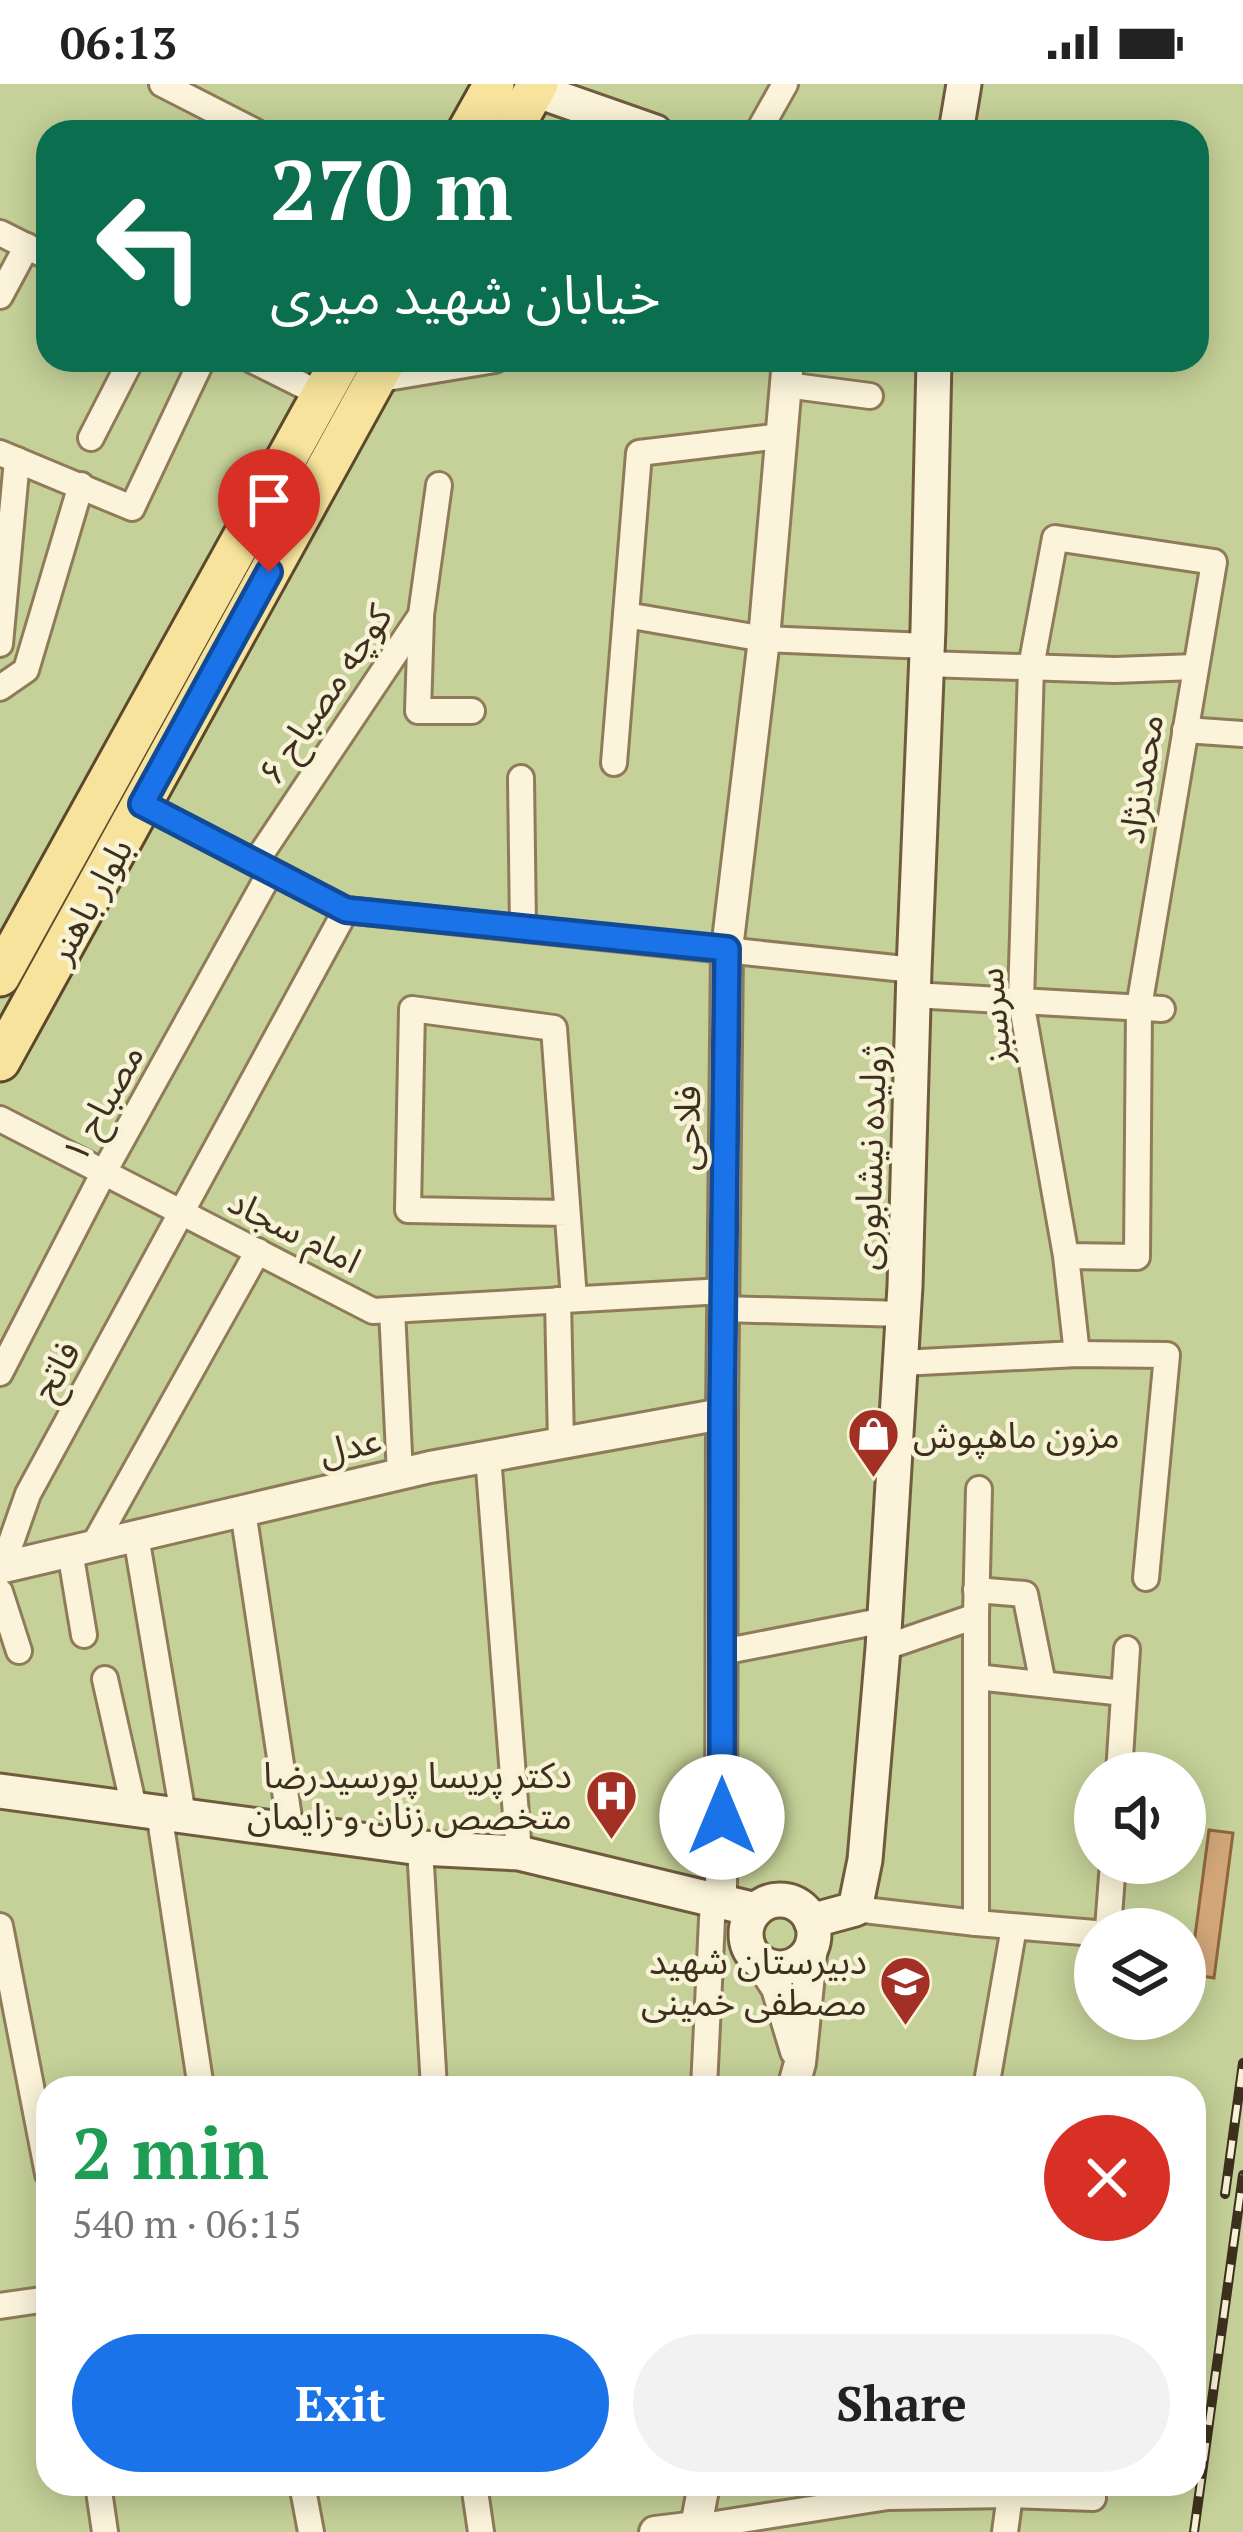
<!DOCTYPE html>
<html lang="en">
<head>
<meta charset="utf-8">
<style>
	:root { --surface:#fff; --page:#f2f2f2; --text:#222; --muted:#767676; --accent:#1a73e8 }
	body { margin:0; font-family:"PT Serif","Noto Sans Arabic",serif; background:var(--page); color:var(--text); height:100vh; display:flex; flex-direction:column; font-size:45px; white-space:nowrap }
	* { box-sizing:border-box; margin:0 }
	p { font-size:39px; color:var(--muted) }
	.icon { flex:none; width:66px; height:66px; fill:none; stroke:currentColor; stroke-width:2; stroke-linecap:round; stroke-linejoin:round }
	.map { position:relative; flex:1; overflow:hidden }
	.sheet { position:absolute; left:36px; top:1992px; width:1170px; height:420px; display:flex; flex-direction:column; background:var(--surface); border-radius:36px; box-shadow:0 6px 30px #0003 }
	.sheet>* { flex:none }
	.hud { position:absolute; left:36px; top:36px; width:1173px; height:252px; border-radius:36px; box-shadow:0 6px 30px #0003; background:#0b6e4f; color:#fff; overflow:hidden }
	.tools { position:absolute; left:1074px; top:1668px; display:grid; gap:24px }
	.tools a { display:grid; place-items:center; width:132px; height:132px; border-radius:50%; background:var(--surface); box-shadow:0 6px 30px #0003; font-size:60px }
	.pin { position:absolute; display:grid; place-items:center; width:102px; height:102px; color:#fff; margin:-123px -51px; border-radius:50% 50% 50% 0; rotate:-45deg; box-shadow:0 0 12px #0007 }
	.pin .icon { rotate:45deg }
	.me { position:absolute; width:132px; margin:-66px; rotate:0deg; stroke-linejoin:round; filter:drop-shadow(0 0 9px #0008) }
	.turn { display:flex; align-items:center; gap:42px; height:252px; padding:0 36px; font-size:54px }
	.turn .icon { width:156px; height:156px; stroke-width:2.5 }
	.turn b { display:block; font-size:84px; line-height:102px }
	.round { display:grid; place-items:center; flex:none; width:126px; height:126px; border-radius:63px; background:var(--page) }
	.head { display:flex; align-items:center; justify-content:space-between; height:204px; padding:0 36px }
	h1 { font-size:72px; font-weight:600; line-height:90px; color:#1e9e55 }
	.primary-button { display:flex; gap:24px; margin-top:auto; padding:24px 36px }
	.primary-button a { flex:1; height:138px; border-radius:72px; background:var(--accent); color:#fff; font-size:48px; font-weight:600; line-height:138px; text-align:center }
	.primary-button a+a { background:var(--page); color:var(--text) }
	.status { display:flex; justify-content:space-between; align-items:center; height:84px; padding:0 60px; background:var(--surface); direction:ltr }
	.status svg { height:33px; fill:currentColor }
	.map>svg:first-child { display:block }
	.green { fill:#c5d198; fill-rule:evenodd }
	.building { fill:#d2a679; stroke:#90663d; stroke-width:3 }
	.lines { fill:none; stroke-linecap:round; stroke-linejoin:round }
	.minor-casing { stroke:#8f7b59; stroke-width:30 }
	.tertiary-casing { stroke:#8f7b59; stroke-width:36 }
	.secondary-casing { stroke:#705b3d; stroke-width:39 }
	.primary-casing { stroke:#5c482e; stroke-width:45 }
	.minor { stroke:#fbf4da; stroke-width:24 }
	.tertiary { stroke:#fbf4da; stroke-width:30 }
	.secondary { stroke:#fbf4da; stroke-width:33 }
	.primary { stroke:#f7e39b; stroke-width:39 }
	.rail-casing { stroke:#3e301e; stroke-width:10 }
	.rail { stroke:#f8f2d6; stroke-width:6; stroke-dasharray:18; stroke-linecap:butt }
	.route-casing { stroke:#114b97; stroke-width:30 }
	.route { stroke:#1a73e8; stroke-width:21 }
	.labels { text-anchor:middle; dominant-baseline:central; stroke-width:9; stroke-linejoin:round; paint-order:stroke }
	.street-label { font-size:36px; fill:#3e301e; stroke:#f8f2d6 }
	.poi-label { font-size:36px; fill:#3e301e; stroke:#f8f2d6; text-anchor:end }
</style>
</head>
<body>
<div class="status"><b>06:13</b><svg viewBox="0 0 49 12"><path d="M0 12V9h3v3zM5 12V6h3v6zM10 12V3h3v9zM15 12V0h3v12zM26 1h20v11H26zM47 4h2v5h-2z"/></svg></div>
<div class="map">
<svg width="1243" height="2448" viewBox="0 0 1243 2448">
	<rect width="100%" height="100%" fill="#f2e9c5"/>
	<path class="green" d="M0 0H1243V2448H0ZM48 48H1197V276H48ZM1095 1689H1185V1779H1095ZM1095 1845H1185V1935H1095ZM48 2004H1194V2400H48Z"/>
	<path class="building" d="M1209 1746 1233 1749 1214 1894 1190 1890Z"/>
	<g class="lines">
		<defs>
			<g id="minor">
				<path d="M162 0 256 48"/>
				<path d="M758 48 785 0"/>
				<path d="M0 149 48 173"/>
				<path d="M0 212 27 162"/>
				<path d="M252 276 322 311"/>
				<path d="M375 296 495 276"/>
				<path d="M786 301 870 312"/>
				<path d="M91 354 131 276"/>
				<path d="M0 369 132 424 202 276"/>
				<path d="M626 531 764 555 927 562"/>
				<path d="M421 533 418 627H472"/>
				<path d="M0 560 17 376"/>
				<path d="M926 580 1115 586 1195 583"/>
				<path d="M0 604 26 586 81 401"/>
				<path d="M1185 646 1243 650"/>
				<path d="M614 679 639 369 781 352"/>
				<path d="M521 694 523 844"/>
				<path d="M142 720 346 826 914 886"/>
				<path d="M255 779 421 531 439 401"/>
				<path d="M913 911 1162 925"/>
				<path d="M0 1035 373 1227 723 1207"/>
				<path d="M567 1129 408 1126 412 925 554 944 574 1215"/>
				<path d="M1066 1172 1137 1173 1139 923 1214 478 1055 454 1031 583 1021 917 1066 1172 1077 1270"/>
				<path d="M558 1216 561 1359"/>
				<path d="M723 1225 903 1230"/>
				<path d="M392 1226 400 1390"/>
				<path d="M901 1279 1077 1270 1167 1271 1146 1494"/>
				<path d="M0 1289 104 1088 271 787"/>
				<path d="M488 1372 519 1769"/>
				<path d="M243 1427 291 1747"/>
				<path d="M136 1452 183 1731"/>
				<path d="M93 1462 258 1167"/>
				<path d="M70 1467 84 1551"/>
				<path d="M2 1484 28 1410 346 826"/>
				<path d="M976 1506 1025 1510 1043 1600"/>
				<path d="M0 1508 19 1567"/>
				<path d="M883 1564 976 1532"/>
				<path d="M722 1568 885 1536"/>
				<path d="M976 1593 1124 1609"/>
				<path d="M105 1595 134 1724"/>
				<path d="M1119 1689 1127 1565"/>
				<path d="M159 1728 201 2004"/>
				<path d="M420 1764 434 2004"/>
				<path d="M855 1825 976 1839 1095 1849"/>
				<path d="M976 1839V1532L979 1405"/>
				<path d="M0 1842 48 2090"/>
				<path d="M1108 1845 1113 1779"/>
				<path d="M704 2004 713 1814"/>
				<path d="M986 2004 1014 1843"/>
				<path d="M0 2222 48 2215"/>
				<path d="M98 2400 105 2448"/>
				<path d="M302 2400 311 2448"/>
				<path d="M474 2400 481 2448"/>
				<path d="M696 2443 888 2413 1010 2411 1093 2414"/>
				<path d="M1005 2448 1010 2411"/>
			</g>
			<g id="tertiary">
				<path d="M0 1484 430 1383 722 1330"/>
				<path d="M721 1816 722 1330 727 865 764 555 788 276"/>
				<path d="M760 1878 777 1904 796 1967"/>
				<path d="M793 2004 800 1979 812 1861"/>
				<path d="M655 2448 696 2443"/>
				<path d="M695 2448 704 2400"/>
			</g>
			<g id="secondary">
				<path d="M535 6 655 48"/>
				<path d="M956 48 964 0"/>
				<path d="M0 1707 420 1764 519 1769 756 1826"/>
				<circle cx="780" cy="1850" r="34"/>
				<path d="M811 1837 855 1825 865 1776 883 1564 905 1202 914 886 928 545 934 276"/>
			</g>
			<g id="primary">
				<path d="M467 48 494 0"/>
				<path d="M511 48 538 0"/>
				<path d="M0 892 341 276"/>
				<path d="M0 977 386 276"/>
			</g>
		</defs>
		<use href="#minor" class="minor-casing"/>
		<use href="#tertiary" class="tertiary-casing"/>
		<use href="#secondary" class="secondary-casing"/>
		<use href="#primary" class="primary-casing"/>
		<use href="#minor" class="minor"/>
		<use href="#tertiary" class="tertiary"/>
		<use href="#secondary" class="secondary"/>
		<use href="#primary" class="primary"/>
		<defs>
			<g id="rail">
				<path d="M1225 2110 1243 1979"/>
				<path d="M1194 2448 1243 2091"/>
			</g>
		</defs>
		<use href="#rail" class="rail-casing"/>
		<use href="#rail" class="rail"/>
	</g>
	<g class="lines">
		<defs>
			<path id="route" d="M269 488 142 720 346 826 727 865 722 1330V1733"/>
		</defs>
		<use href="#route" class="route-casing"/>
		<use href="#route" class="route"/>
	</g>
	<defs>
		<symbol id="shop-pin" viewBox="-11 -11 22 30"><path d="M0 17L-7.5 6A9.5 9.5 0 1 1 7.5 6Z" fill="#a23025" stroke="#f8f2d6"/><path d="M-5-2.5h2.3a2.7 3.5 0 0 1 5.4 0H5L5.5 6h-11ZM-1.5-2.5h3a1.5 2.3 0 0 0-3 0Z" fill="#fff"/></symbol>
		<symbol id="hospital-pin" viewBox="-11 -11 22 30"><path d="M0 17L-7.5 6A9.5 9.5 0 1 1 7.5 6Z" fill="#a23025" stroke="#f8f2d6"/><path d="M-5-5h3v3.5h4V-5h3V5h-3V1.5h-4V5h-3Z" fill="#fff"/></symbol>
		<symbol id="school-pin" viewBox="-11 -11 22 30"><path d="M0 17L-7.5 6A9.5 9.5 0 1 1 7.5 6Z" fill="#a23025" stroke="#f8f2d6"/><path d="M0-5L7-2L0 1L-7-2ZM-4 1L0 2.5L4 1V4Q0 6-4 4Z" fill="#fff"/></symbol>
	</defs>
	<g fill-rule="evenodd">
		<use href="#shop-pin" x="844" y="1320" width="59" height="81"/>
		<use href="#hospital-pin" x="582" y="1682" width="59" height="81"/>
		<use href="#school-pin" x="876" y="1868" width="59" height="81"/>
	</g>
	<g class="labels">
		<g class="street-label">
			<text transform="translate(324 610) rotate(-56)">کوچه مصباح ۶</text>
			<text transform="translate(1140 695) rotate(-81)">محمدنژاد</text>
			<text transform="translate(89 816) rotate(-61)">بلوار باهنر</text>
			<text transform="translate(993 932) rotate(-95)">سرسبز</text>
			<text transform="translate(102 1019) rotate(-61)">مصباح ۱</text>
			<text transform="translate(686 1044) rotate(-89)">فلاحی</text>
			<text transform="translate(869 1073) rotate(-88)">ژولیده نیشابوری</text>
			<text transform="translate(295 1146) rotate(27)">امام سجاد</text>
			<text transform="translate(55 1286) rotate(-61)">فاتح</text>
			<text transform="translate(350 1361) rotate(-13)">عدل</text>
		</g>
		<g class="poi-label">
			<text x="913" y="1350" text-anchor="start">مزون ماهپوش</text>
			<text x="572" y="1690">دکتر پریسا پورسیدرضا<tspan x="572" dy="41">متخصص زنان و زایمان</tspan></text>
			<text x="867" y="1876">دبیرستان شهید<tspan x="867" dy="41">مصطفی خمینی</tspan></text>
		</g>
	</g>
</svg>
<div class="tools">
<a><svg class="icon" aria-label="sound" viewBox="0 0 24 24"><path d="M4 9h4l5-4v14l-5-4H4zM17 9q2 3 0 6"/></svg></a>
<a><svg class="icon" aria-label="layers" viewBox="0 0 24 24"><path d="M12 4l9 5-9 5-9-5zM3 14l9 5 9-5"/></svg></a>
</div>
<div class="pin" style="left:269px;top:488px;background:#d93025"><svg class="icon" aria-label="arrive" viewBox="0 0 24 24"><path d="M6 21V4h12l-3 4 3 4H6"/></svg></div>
<svg class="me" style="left:722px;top:1733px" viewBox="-20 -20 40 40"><circle r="19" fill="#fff"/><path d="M0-13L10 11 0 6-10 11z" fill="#1a73e8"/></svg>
<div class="hud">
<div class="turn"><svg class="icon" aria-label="left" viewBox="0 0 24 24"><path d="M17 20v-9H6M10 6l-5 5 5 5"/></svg><div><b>270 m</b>خیابان شهید میری</div></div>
</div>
<section class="sheet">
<div class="head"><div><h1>2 min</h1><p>540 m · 06:15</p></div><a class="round" style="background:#d93025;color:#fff"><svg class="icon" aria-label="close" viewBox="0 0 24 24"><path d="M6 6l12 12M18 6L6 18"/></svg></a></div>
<div class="primary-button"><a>Exit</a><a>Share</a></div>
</section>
</div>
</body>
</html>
